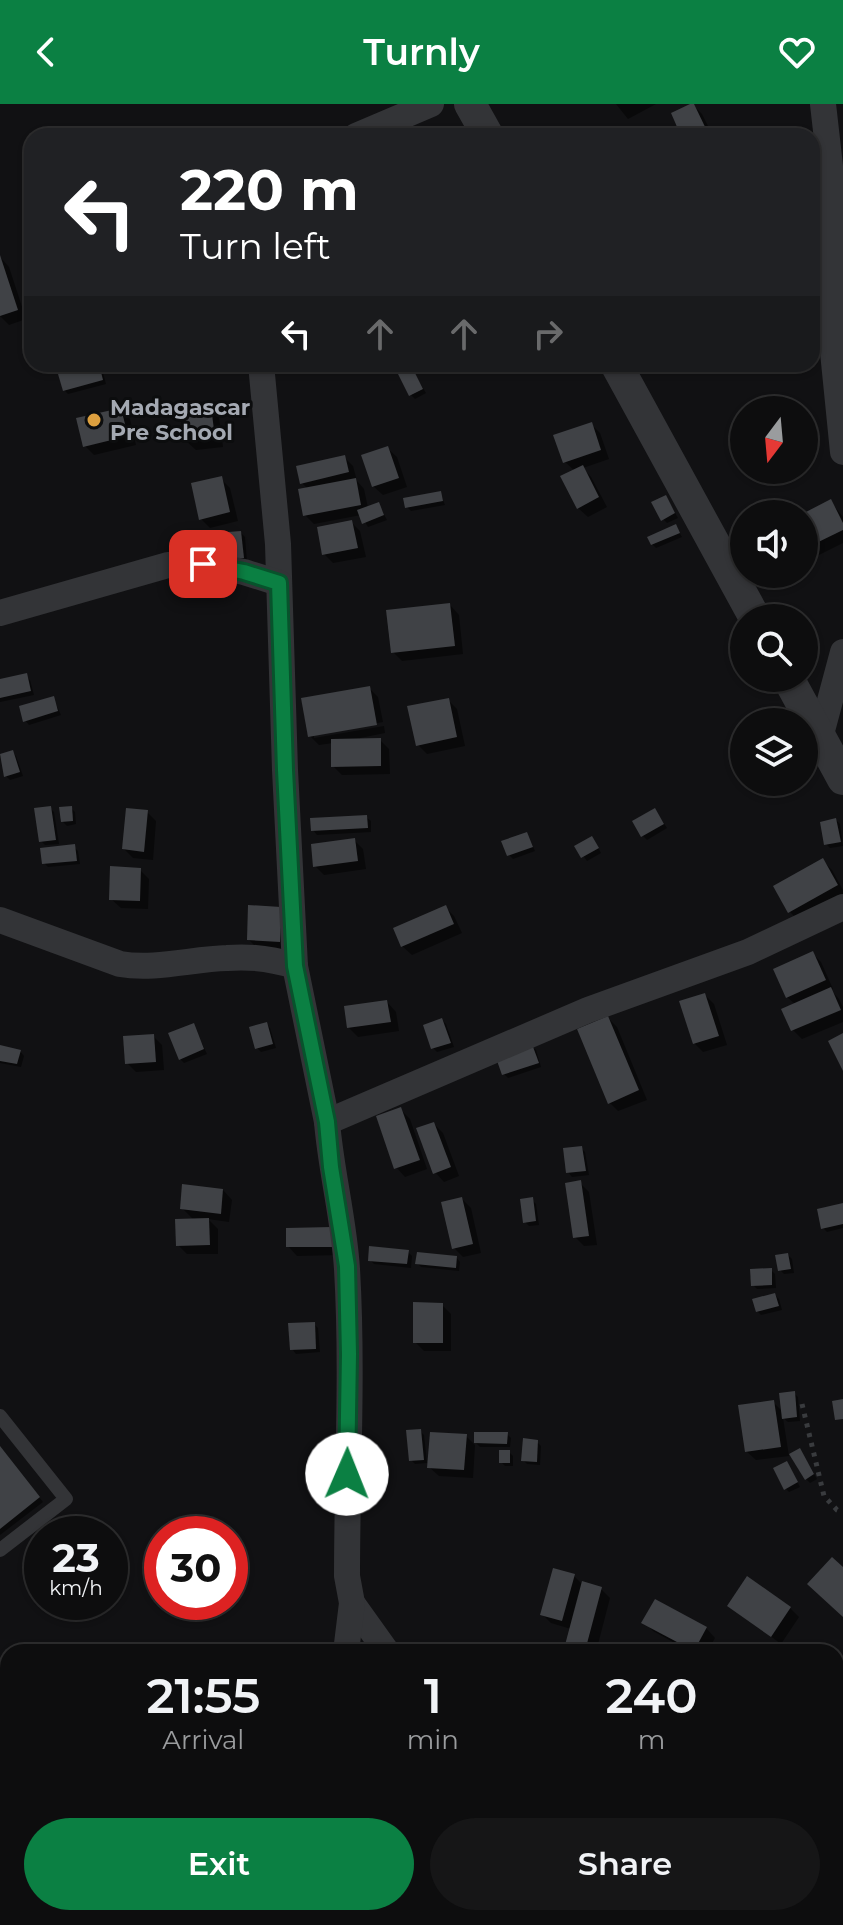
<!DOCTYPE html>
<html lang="en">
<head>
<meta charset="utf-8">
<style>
	:root { --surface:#0d0d0e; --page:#161617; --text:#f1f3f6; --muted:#9a9c9e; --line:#2d2d2e; --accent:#0b8043 }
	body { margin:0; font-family:Montserrat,sans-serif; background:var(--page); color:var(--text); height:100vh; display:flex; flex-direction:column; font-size:30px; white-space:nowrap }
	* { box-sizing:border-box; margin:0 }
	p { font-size:26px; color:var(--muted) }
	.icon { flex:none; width:44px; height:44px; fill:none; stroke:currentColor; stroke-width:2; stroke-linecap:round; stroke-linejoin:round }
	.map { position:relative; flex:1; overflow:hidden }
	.sheet { position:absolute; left:0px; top:1540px; width:844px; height:282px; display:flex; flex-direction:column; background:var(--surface); border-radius:24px 24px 0 0; box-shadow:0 2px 6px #0004,0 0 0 2px var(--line) }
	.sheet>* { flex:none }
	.top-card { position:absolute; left:24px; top:24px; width:796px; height:244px; border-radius:24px; box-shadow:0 2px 6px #0004,0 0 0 2px var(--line); background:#202124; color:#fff; overflow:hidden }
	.needle { width:52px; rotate:196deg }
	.tools { position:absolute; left:730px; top:292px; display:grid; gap:16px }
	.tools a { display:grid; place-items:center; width:88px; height:88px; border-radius:50%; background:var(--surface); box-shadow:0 2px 6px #0004,0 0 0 2px var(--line); font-size:40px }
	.speed { position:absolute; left:24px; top:1412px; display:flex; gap:16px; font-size:40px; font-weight:700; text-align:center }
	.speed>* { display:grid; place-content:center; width:104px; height:104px; border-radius:50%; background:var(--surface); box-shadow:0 2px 6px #0004,0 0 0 2px var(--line); line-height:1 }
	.speed small { font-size:20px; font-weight:400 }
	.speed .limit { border:12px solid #d22; background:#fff; color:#111 }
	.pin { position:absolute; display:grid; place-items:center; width:68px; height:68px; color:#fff; margin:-34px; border-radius:16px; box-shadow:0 4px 12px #0006 }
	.me { position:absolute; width:88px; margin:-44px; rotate:1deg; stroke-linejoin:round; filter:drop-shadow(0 0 6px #0008) }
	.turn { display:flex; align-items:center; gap:28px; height:168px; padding:0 24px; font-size:36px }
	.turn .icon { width:104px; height:104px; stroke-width:2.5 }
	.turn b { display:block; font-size:56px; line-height:68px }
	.lanes { display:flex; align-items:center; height:76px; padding:0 24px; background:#0003; justify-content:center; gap:40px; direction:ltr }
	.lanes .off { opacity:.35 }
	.eta { display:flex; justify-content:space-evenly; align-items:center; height:136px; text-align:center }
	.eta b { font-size:48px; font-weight:600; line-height:56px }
	.cta { display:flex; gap:16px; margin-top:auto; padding:16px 24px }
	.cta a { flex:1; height:92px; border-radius:48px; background:var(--accent); color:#fff; font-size:32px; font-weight:600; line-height:92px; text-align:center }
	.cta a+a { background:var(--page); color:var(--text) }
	header { display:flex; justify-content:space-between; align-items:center; height:104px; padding:0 24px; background:var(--accent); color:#fff; font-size:36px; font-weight:600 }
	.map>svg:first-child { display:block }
	.shadow { fill:#0007 }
	.building { fill:#404246 }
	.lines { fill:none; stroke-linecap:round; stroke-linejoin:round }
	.path { stroke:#393b3e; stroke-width:5; stroke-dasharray:4 6; stroke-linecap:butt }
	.service { stroke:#333437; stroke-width:14 }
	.minor { stroke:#333437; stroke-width:26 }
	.tertiary { stroke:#333437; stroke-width:32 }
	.route-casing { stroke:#07532c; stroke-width:20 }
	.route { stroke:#0b8043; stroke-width:14 }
	.poi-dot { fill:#dda03f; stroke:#0c0d0e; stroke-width:3 }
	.labels { text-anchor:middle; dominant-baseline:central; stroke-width:6; stroke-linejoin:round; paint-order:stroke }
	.poi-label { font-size:22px; font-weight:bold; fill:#a4a9b2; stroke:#0c0d0e; text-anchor:start }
</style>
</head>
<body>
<header><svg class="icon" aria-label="back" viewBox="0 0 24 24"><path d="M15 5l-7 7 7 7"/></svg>Turnly<svg class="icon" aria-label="heart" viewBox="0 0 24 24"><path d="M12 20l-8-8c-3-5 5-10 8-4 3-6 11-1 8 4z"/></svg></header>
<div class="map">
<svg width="843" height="1821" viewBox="0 0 843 1821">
	<rect width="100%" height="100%" fill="#111113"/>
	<g class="shadow">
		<path d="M616 0H656L628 15Z"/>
		<path d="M693 1 702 10 713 32H683Z"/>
		<path d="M0 153 9 163 26 215 9 221 0 212Z"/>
		<path d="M98 261 102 265 106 280 68 290 64 286Z"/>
		<path d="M412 266 426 289 415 295 411 291Z"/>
		<path d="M210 304 219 313 223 343 196 346 186 337Z"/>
		<path d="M121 306 130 315 136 341 94 351 85 342Z"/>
		<path d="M591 320 600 329 609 355 583 364 591 373 607 403 588 413 578 404 575 367 565 358Z"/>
		<path d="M387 344 397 353 407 383 383 391 373 382Z"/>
		<path d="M344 353 353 362 357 377 364 385 368 404 379 401 387 416 368 423 361 411 314 420 305 411 308 385 302 379Z"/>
		<path d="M221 375 230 384 238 417 210 424 201 415Z"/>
		<path d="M440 389 445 401 411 407 407 403Z"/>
		<path d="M666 393 678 414 667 419 663 415Z"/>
		<path d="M831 398 843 413V439L815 453 804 440V411Z"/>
		<path d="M351 418 360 427 366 453 333 459 324 450Z"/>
		<path d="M676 423 682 433 656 444 652 440Z"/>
		<path d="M241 429 245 433 247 458H236Z"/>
		<path d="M450 501 459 511 463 550 402 557 393 548Z"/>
		<path d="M26 572 30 576 34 591 0 598V577Z"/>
		<path d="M369 584 378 593 383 618 314 630V634L384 622 385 629 360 634V636H380L389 645 390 670 342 671 333 662V639L319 641 310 632Z"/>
		<path d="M53 594 61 611 29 621 25 616Z"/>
		<path d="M448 596 457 605 465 642 427 650 418 641Z"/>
		<path d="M12 648 16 652 23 672 10 676 6 672 0 652Z"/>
		<path d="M50 704 54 708 59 740 45 741 41 737Z"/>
		<path d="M71 704 75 708 76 720 67 722 63 718Z"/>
		<path d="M655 706 667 724 647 736 643 732Z"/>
		<path d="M147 708 156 717 153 756 133 754 124 745Z"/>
		<path d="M366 713 371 717V728L317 731 313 726Z"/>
		<path d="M836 716 840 720 843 742 830 744 826 740Z"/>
		<path d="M527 730 535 747 513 755 509 751Z"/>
		<path d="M354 736 363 745 366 765 324 771 315 762Z"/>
		<path d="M595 738 601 749 587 757 577 743Z"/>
		<path d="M74 743 78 747 80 760 48 763 44 759Z"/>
		<path d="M823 757 832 766 843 786V793L799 817 790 808 776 783Z"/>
		<path d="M140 766 149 775 148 805 121 804 111 795Z"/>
		<path d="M445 803 454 812 462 829 412 851 402 842Z"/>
		<path d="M280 805 288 846 258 845 249 836Z"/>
		<path d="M812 849 821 858 833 885 831 886 839 895 843 903V918L802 935 793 926 784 906 796 901 787 893Z"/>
		<path d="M705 891 714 900 727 941 703 948 694 939Z"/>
		<path d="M387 898 396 908 399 927 358 933 349 924Z"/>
		<path d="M608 914 617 923 647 996 618 1007 609 998Z"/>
		<path d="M442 916 446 920 454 943 437 948 433 944Z"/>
		<path d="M266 920 270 924 276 944 261 948 257 944Z"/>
		<path d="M193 921 207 950 184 959 180 955Z"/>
		<path d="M153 932 162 941 164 966 136 968 127 959Z"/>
		<path d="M531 942 536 946 541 963 508 974 504 970Z"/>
		<path d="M0 943 20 947 24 952 21 963 0 959Z"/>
		<path d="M401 1006 410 1015 427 1065 405 1073 396 1063Z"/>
		<path d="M434 1020 443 1029 459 1072 444 1078 435 1068Z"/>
		<path d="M581 1044 585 1048 589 1071 572 1073 568 1068Z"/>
		<path d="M580 1079 589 1088 597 1141 584 1142 575 1133Z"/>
		<path d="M223 1086 232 1096 229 1118 208 1115 218 1125V1150H187L178 1141 194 1116 182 1104Z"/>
		<path d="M462 1095 471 1104 481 1149 463 1153 454 1144Z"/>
		<path d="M532 1096 536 1100 539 1121 529 1122 525 1118Z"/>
		<path d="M843 1102V1124L827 1128 823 1124Z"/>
		<path d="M340 1134 341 1151 297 1152 288 1142Z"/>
		<path d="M408 1148 412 1152 411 1164 374 1160 370 1156Z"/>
		<path d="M788 1151 792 1155 794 1169 784 1170 780 1166Z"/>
		<path d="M456 1153 460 1158 459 1167 421 1163 417 1159Z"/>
		<path d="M771 1166 775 1170 776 1184 757 1185 753 1181Z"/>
		<path d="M775 1191 779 1195 782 1206 761 1211 757 1207Z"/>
		<path d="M442 1201 451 1210V1247H424L415 1238Z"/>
		<path d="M314 1220 318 1224 320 1248 296 1250 292 1245Z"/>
		<path d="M794 1289 798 1293 800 1317 788 1318 783 1314 789 1352 756 1356 746 1347 773 1298 783 1308Z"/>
		<path d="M420 1327 424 1331 427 1359 415 1360 411 1356Z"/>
		<path d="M507 1330 511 1334 510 1343H480L476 1339Z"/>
		<path d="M466 1332 475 1341 473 1374 439 1372 429 1363Z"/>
		<path d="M537 1338 541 1342 540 1361 527 1360 523 1356Z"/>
		<path d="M0 1344 43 1398 0 1431Z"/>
		<path d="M509 1348 513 1352V1362H505L501 1358Z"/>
		<path d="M803 1351 817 1375 810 1379 806 1375Z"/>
		<path d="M790 1364 800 1383 789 1388 785 1384Z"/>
		<path d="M574 1472 582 1480 601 1485 610 1494 596 1548H575L567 1541 571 1525 551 1519 542 1510Z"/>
		<path d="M730 1502 790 1504 799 1513 781 1540Z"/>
		<path d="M644 1518 706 1524 715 1534 707 1548H691L653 1527Z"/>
		<path d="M836 1578 843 1584V1596L836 1604Z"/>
		<path d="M843 1802V1817L836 1809Z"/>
	</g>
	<g class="building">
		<path d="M690 0H694L708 29 703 32H681L671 9Z"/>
		<path d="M0 151 18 206 0 212Z"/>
		<path d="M94 260H99L103 276 63 287 58 270Z"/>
		<path d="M412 263 423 285 409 292 398 270Z"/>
		<path d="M211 302 215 334 185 338 181 305Z"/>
		<path d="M121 304 128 332 83 343 76 314Z"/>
		<path d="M592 318 601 346 563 359 553 331Z"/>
		<path d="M388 342 399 374 372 383 361 351Z"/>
		<path d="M345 351 349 368 300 380 296 362Z"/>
		<path d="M583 361 599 393 577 405 560 372Z"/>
		<path d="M222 372 230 408 199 416 191 379Z"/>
		<path d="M356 374 361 401 303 412 298 385Z"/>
		<path d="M441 387 443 397 405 404 403 394Z"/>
		<path d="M666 391 675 409 661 417 651 398Z"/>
		<path d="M831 395 843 419V426L804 445V409Z"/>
		<path d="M379 398 384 411 362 420 357 406Z"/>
		<path d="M352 416 358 444 322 451 317 423Z"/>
		<path d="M676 420 680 429 651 441 647 433Z"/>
		<path d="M241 427 244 454 230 455 228 428Z"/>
		<path d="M450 499 455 542 391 549 386 506Z"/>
		<path d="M27 569 31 587 0 594V575Z"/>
		<path d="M370 582 377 621 308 633 301 594Z"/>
		<path d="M54 592 58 607 23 618 19 602Z"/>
		<path d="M449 594 457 633 416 642 407 602Z"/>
		<path d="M381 634V662L331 663V635Z"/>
		<path d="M13 646 20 668 4 673 0 650Z"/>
		<path d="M51 702 56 736 39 738 34 704Z"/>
		<path d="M72 702 73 717 61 718 59 703Z"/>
		<path d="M126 704 148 706 144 748 122 745Z"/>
		<path d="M655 704 664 720 641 733 632 717Z"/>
		<path d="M367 711 368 724 311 727 310 714Z"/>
		<path d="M836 714 841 738 824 741 820 718Z"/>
		<path d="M527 728 533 743 507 752 501 737Z"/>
		<path d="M592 732 599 744 581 754 574 742Z"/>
		<path d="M355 734 358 757 313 763 311 740Z"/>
		<path d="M75 740 77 757 42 760 40 744Z"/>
		<path d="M823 754 838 781 788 809 773 782Z"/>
		<path d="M110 762 141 764 140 797 109 796Z"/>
		<path d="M248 801 281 803 280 838 247 836Z"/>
		<path d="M446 801 454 820 401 843 393 824Z"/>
		<path d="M813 847 826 876 786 894 773 865Z"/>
		<path d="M831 883 841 906 791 927 781 905Z"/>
		<path d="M705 889 719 932 693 940 679 897Z"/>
		<path d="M387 896 391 918 347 924 344 902Z"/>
		<path d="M608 912 639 986 608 1000 577 925Z"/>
		<path d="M442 914 451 939 431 945 423 921Z"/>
		<path d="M267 918 273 940 255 945 249 923Z"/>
		<path d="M194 919 204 945 179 956 168 929Z"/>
		<path d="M843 929V967L828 937Z"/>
		<path d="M154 930 156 958 125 960 123 932Z"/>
		<path d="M532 940 539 959 502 971 495 951Z"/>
		<path d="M0 941 21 946 17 960 0 957Z"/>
		<path d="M401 1003 420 1056 394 1065 376 1012Z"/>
		<path d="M434 1018 451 1063 433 1070 416 1024Z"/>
		<path d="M582 1042 586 1067 566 1069 563 1044Z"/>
		<path d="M581 1076 589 1132 573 1134 565 1079Z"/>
		<path d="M182 1080 223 1085 221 1110 180 1105Z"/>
		<path d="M462 1093 473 1140 452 1145 441 1098Z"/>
		<path d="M533 1093 536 1117 523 1119 520 1095Z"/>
		<path d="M843 1099V1120L821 1125 817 1105Z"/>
		<path d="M209 1114 210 1141 176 1142 175 1115Z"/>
		<path d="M332 1123V1143H286V1124Z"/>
		<path d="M369 1142 409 1146 407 1160 368 1157Z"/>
		<path d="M417 1148 457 1152 456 1164 415 1160Z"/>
		<path d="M788 1149 791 1165 778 1167 775 1151Z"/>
		<path d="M772 1164V1181L751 1182 750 1165Z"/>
		<path d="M775 1189 779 1202 756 1208 752 1195Z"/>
		<path d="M413 1198 443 1199V1239H413Z"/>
		<path d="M315 1218 316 1245 290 1246 288 1219Z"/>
		<path d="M795 1287 797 1313 782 1315 779 1289Z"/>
		<path d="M843 1295V1315L835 1316 832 1297Z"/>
		<path d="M774 1296 781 1343 745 1348 738 1301Z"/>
		<path d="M421 1325 424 1356 409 1357 406 1326Z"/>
		<path d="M430 1328 467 1330 464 1366 427 1364Z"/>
		<path d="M474 1328H508L507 1340 474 1339Z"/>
		<path d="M523 1334 538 1336 537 1358 521 1357Z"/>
		<path d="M0 1342 40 1393 0 1425Z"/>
		<path d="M800 1344 814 1370 805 1376 789 1350Z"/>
		<rect x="499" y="1346" width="11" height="13"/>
		<path d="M787 1357 798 1378 784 1386 773 1364Z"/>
		<path d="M832 1453 843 1463V1513L807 1480Z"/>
		<path d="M553 1464 575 1470 562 1517 540 1511Z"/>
		<path d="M747 1472 791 1503 771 1533 727 1502Z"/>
		<path d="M582 1477 602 1483 585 1547 565 1541Z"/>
		<path d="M655 1495 707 1523 694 1547 641 1519Z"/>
		<path d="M204 1814H221L220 1821H202Z"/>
	</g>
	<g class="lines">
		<g class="path">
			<path d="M802 1300 824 1392 837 1406 843 1408"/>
			<path d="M503 1814 527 1821"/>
			<path d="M548 1821 554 1814"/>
		</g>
		<path class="service" d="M0 1312 66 1395 0 1446"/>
		<g class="minor">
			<path d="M823 0 830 62 832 238 843 348"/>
			<path d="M356 32 431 0"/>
			<path d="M261 260 278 440 285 666 295 862 327 1018"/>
			<path d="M0 509 168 461 203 460 244 468 279 479"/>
			<path d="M820 634 843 548"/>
			<path d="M0 816 120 860C155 866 192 855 227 854 250 852 273 855 295 862"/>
			<path d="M352 1499 387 1548"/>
			<path d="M346 1548 352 1499 347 1472C347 1370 353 1267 347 1165 344 1116 331 1067 327 1018L588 906 748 848 843 803"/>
			<path d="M836 1752 843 1729"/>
			<path d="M585 1814 590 1821"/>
			<path d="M315 1821V1814"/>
			<path d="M787 1821 795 1814"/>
		</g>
		<g class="tertiary">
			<path d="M470 0 488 32"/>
			<path d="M616 260 755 514"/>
			<path d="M788 574 843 675"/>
		</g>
	</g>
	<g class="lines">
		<defs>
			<path id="route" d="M203 460 244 468 279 479 285 666 295 862 327 1018 331 1063 347 1162 349 1250 347 1370"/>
		</defs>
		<use href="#route" class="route-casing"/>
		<use href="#route" class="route"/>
	</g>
	<circle class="poi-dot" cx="94" cy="316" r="8"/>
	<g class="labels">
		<g class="poi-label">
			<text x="110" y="303">Madagascar<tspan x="110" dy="25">Pre School</tspan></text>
		</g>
	</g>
</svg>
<div class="tools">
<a><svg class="needle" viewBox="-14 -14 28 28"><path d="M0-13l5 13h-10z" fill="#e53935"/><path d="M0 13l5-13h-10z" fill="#9a9c9e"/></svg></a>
<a><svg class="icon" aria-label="sound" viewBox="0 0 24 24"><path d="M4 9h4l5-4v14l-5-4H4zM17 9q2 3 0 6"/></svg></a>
<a><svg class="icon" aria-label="search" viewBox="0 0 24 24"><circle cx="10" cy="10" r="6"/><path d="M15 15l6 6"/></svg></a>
<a><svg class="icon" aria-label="layers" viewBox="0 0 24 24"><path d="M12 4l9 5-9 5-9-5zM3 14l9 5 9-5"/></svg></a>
</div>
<div class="speed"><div>23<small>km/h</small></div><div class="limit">30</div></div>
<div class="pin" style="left:203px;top:460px;background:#d93025"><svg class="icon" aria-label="arrive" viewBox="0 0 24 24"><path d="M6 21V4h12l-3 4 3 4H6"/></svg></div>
<svg class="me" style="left:347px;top:1370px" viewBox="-20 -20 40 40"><circle r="19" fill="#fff"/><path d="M0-13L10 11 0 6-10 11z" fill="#0b8043"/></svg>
<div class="top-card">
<div class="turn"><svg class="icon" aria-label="left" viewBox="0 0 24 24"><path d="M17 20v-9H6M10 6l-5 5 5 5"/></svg><div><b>220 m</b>Turn left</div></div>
<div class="lanes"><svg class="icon" aria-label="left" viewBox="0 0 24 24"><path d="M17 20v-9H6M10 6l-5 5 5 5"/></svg><svg class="icon off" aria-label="ahead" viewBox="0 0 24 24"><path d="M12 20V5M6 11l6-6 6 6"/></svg><svg class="icon off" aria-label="ahead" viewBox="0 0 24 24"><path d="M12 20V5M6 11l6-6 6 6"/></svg><svg class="icon off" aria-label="right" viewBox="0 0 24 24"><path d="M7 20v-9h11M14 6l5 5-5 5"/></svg></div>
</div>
<section class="sheet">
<div class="eta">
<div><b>21:55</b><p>Arrival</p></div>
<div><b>1</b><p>min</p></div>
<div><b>240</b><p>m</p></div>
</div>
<div class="cta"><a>Exit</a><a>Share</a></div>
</section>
</div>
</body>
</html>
